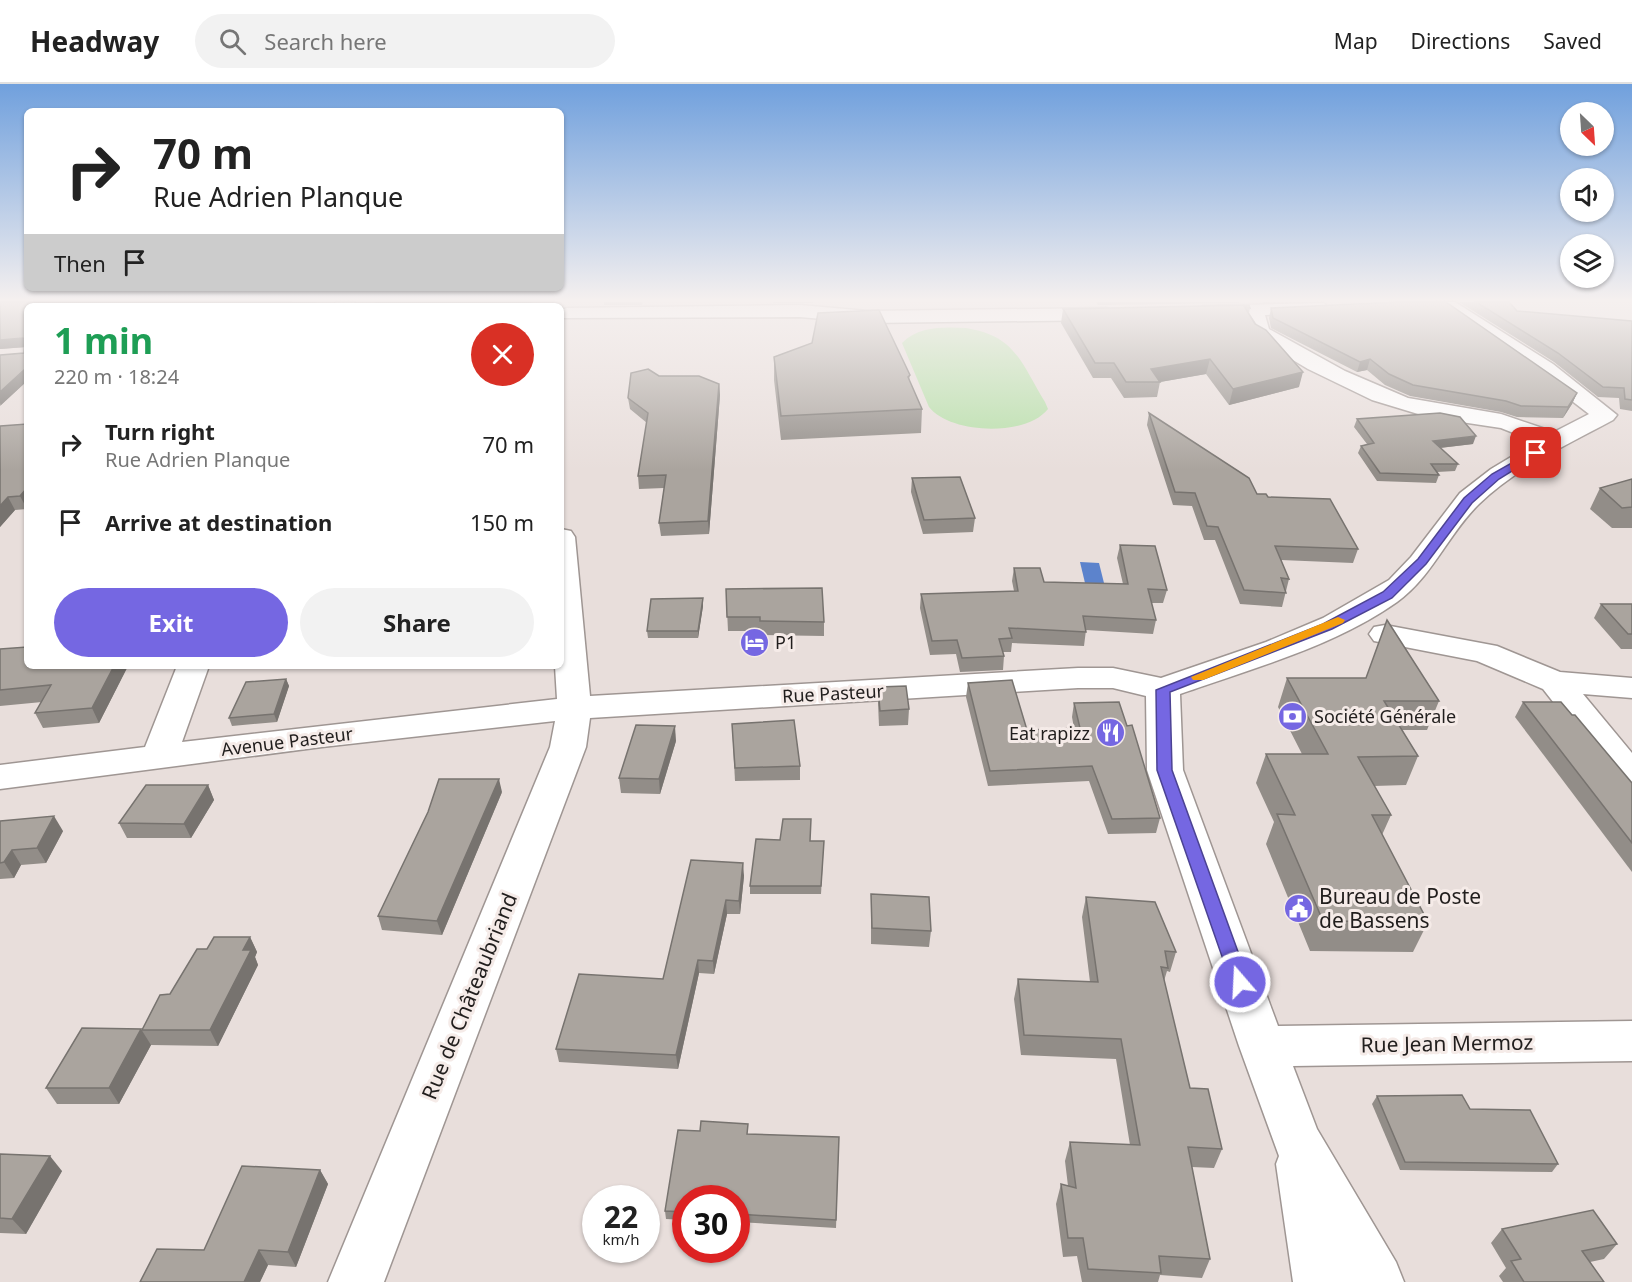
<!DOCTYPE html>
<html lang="en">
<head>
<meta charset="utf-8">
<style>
	:root { --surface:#fff; --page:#f2f2f2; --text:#222; --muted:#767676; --line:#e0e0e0; --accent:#7567e2 }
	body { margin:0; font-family:"Noto Sans",sans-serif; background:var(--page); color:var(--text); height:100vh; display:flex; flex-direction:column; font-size:22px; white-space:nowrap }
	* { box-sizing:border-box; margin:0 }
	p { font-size:20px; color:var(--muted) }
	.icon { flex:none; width:33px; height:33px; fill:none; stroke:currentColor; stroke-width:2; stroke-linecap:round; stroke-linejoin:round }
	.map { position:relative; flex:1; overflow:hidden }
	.panel { position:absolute; left:24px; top:219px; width:540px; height:366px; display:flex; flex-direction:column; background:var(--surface); border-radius:9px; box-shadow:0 2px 4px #0004 }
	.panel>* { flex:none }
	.top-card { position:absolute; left:24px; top:24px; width:540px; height:183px; border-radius:9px; box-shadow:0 2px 4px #0004; background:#fff; color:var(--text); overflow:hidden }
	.needle { width:39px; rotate:155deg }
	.controls { position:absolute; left:1560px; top:18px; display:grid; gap:12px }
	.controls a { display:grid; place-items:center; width:54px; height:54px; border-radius:50%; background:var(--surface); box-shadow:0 2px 4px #0004; font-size:30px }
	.speed { position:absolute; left:582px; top:1101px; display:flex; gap:12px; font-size:30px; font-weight:700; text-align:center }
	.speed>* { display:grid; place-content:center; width:78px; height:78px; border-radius:50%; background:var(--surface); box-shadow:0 2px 4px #0004; line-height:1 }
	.speed small { font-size:15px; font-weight:400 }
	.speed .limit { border:9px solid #d22; background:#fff; color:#111 }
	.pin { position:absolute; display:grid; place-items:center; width:51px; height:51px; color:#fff; margin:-26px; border-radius:12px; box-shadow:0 3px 9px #0006 }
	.me { position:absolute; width:66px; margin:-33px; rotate:341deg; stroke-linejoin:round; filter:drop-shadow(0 0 4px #0008) }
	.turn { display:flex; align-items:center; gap:21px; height:126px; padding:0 30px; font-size:27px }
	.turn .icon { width:78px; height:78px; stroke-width:2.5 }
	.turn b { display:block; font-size:42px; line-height:51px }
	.then { display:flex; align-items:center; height:57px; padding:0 30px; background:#0003; gap:12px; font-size:22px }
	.round { display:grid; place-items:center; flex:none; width:63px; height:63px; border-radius:32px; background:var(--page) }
	.headline { display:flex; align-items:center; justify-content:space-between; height:102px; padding:0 30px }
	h1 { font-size:36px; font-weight:700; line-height:45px; color:#1e9e55 }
	.button { display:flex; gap:12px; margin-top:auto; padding:12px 30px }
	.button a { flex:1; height:69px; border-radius:36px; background:var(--accent); color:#fff; font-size:24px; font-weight:700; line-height:69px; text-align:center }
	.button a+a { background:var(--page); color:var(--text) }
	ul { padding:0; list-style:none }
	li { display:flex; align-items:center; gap:18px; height:78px; padding:0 30px }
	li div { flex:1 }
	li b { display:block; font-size:22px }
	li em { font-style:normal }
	header { display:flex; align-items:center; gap:36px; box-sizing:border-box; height:84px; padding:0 30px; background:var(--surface); border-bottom:2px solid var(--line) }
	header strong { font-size:28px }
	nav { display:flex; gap:33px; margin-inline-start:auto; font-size:21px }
	.search { width:420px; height:54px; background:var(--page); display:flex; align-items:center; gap:15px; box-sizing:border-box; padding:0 21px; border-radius:33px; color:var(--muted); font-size:22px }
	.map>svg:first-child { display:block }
	.green { fill:#b6dfa8 }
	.water { fill:#5c83cc }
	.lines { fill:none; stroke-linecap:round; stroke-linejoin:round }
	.minor-casing { stroke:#9f9693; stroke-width:3 }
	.minor { fill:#fff; fill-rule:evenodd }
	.wall { fill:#928d88 }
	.shaded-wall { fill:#77736f }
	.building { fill:#aaa49e; stroke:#77736f; stroke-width:1.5 }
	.route { fill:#7567e2; stroke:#4c4393; stroke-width:1.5 }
	.slow { fill:#f59e0b }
	.labels { text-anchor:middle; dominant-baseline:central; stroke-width:6; stroke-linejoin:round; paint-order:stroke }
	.poi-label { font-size:18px; fill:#211e1d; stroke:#f5ebe8; text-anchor:start }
	.street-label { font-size:18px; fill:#211e1d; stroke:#f5ebe8 }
	.near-poi-label { font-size:21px; fill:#211e1d; stroke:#f5ebe8; text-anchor:start }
	.near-street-label { font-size:21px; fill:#211e1d; stroke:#f5ebe8 }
</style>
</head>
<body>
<header>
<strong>Headway</strong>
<div class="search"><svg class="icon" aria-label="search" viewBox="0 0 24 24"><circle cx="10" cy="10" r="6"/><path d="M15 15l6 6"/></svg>Search here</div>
<nav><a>Map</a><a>Directions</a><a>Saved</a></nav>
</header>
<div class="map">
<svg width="1632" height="1198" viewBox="0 0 1632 1198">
	<rect width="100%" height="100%" fill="#e8dedb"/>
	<path class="green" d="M966 244C1016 252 1021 279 1045 318L1048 325C1026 353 950 350 929 323L902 259C919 242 944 243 966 244Z"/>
	<path class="water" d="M1080 478 1099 479 1104 499H1085Z"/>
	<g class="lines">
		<defs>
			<g id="minor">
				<path d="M336 218H355L353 222H333Z"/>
				<path d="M1433 218H1455L1553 280 1617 331 1613 336C1567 361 1517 383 1479 420 1448 450 1433 492 1397 518 1333 563 1253 584 1180 610L1183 686 1278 942 1632 937V977L1293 982 1317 1045 1396 1178 1404 1198H1293L1276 1080 1279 1072 1239 962 1147 686 1146 612 1113 604H1078L590 634 586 663 384 1198H328L550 663 555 637 322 663 0 705V681L145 663 177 582H209L182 658 557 615 555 582H561V445L571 447 575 453 590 612 1078 584H1113L1161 594 1266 558 1323 534 1389 496 1411 473 1460 409 1491 385 1536 358 1501 344 1428 333 1372 316 1308 285 1253 252 1246 232 1203 234 1193 228 1203 222 1324 219 1327 223 1324 227 1317 229 1265 231 1269 245 1345 287 1408 314 1501 330 1554 348 1589 330 1537 290Z"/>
				<path d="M800 221 868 227 1107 224 1117 230 1107 236 868 239 800 233 561 234V226L567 224Z"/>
				<path d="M1385 541 1497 562 1560 588 1632 594V614L1583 610 1632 669V705L1619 702 1543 605 1477 577 1374 557 1369 550 1374 543Z"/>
			</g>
		</defs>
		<use href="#minor" class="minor-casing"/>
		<use href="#minor" class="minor"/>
	</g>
	<g class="wall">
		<path d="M0 218H317L316 222H27V297L0 322V271L24 269 25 263 0 265Z"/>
		<path d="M375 218H532L531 222H376Z"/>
		<path d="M604 218H643L642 221H604Z"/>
		<rect x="773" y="218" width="40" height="1"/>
		<path d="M1096 218H1240L1239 219 1098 221Z"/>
		<path d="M1262 218H1307L1263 219Z"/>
		<path d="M1459 218H1509L1517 227 1632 237V327L1620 325 1619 314 1598 313 1554 278Z"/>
		<path d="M1249 221 1250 224 1249 229 1299 303 1229 321 1206 290 1160 298 1157 313 1124 314 1111 294H1093L1061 239 1063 225Z"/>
		<path d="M1271 224 1577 309 1572 320 1563 334 1517 333 1501 328 1410 312 1385 301 1367 286 1357 288 1271 244 1269 234Z"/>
		<path d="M774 273 910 291 909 296 922 325 921 349 781 356 774 296Z"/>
		<path d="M659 292 719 300 720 311 709 450 661 452 659 439 664 404 639 405 638 392 647 339 630 325 628 314Z"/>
		<path d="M1149 329 1257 410 1268 413 1358 465 1353 479 1281 476 1289 495 1282 523 1240 520 1215 456H1204L1192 422 1173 421 1147 341Z"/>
		<path d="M1357 335 1473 360 1440 364 1458 380 1455 387 1437 388 1439 391 1436 399 1377 397 1358 369 1361 362 1367 360 1354 343Z"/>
		<path d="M1 342 27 425 15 426 0 443Z"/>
		<path d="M912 394 975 434 973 448 923 450 911 408Z"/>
		<path d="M1632 395V444H1612L1590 425 1600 404Z"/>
		<path d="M1120 461 1167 506 1163 519H1151L1156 536 1153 550 1086 546 1084 562 1012 559 1011 568H1003L1004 572 1003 586 960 588 956 570 930 571 920 524 921 510 1014 507 1012 497 1014 484 1044 498 1123 500 1117 474Z"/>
		<path d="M726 505 824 538V552L761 551V547H728Z"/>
		<path d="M703 514V522L698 554H648L647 547Z"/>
		<path d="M1601 520H1632V565H1621L1594 534Z"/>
		<path d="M1387 536 1439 617 1427 646H1402L1418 672 1406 701 1374 702 1391 731 1382 751 1428 838 1413 868 1310 867 1266 760 1274 738 1256 699 1266 670H1302L1278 623 1287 594H1366Z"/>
		<path d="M0 565 128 582 99 639 43 644 35 629 42 618 0 622Z"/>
		<path d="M286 595 289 602 277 638 232 642 229 634Z"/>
		<path d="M968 599 1027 646 1074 644 1072 633 1074 619 1127 642 1160 734 1156 749 1108 750 1089 697 988 702 966 613Z"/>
		<path d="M878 603 909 625 908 641 879 642 878 619Z"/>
		<path d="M1523 618 1572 631 1632 699V788L1515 633Z"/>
		<path d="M732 640 800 682V696L735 697Z"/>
		<path d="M676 657 660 710 621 709 619 694Z"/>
		<path d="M208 701 214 716 191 754H127L119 739Z"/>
		<path d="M502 708 442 851 382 846 378 832Z"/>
		<path d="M0 737 63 747 46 779 21 781 14 794 0 795Z"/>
		<path d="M810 757H824L821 810H750V802Z"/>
		<path d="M744 792 740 830H727L714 890 699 889 678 985 559 978 556 965 663 895Z"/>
		<path d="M871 810 931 847 929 863 871 860Z"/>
		<path d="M1086 813 1176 868 1170 888 1167 887 1164 897 1190 1004 1222 1065 1214 1084 1192 1083 1210 1175 1202 1194 1160 1191 1158 1198H1082L1077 1172 1063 1173 1056 1120 1061 1100 1068 1102 1065 1077 1070 1058 1130 1061 1116 975 1021 971 1014 915 1018 895 1090 898 1082 833Z"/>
		<path d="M250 853 257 868 255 873 258 881 218 962 151 961 119 1020H57L46 1004 142 946 207 865Z"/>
		<path d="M1377 1012 1470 1025 1558 1080 1552 1088 1400 1086 1372 1020Z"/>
		<path d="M749 1050 839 1053 836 1144 738 1138 736 1146V1114H686V1136L666 1135 665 1127Z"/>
		<path d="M0 1070 62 1087 26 1150 0 1149Z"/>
		<path d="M320 1086 328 1100 296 1183 268 1181 260 1198H140L204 1166Z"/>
		<path d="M1502 1145 1617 1160 1604 1175 1590 1178 1604 1198H1503L1499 1192 1506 1184 1491 1159Z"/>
	</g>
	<g class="shaded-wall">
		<path d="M291 218H294L295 222H289Z"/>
		<path d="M23 254 27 263 0 265V256Z"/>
		<path d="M1210 275 1206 290 1160 298 1151 285Z"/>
		<path d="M1370 275 1367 286 1357 288 1360 278Z"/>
		<path d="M24 286 27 293V297L1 321 0 319V308Z"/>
		<path d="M1303 288 1299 303 1229 321 1233 305Z"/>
		<path d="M719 300 720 311 709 450 708 437Z"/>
		<path d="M1577 309 1572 320 1563 334 1568 323Z"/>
		<path d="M1476 352 1473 360 1430 365 1433 357Z"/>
		<path d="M27 404V425L20 412Z"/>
		<path d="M8 413 15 426 0 443V422Z"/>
		<path d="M703 514V522L698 554V547Z"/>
		<path d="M114 582H128L99 639 92 624Z"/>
		<path d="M286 595 289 602 277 638 274 630Z"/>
		<path d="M675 642 676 657 660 710 659 695Z"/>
		<path d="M499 695 502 708 442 851 437 837Z"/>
		<path d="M208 701 214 716 191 754 184 740Z"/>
		<path d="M54 732 63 747 46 779 37 764Z"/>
		<path d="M12 766 21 781 14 794 4 778Z"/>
		<path d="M743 779 744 792 740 830 739 817Z"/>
		<path d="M726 816 727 830 714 890 713 877Z"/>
		<path d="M250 853 257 868 255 873 258 881 218 962 210 946 243 866Z"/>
		<path d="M698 876 699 889 678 985 676 971Z"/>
		<path d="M141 945 151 961 119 1020 109 1004Z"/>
		<path d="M50 1072 62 1087 26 1150 12 1135Z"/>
		<path d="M320 1086 328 1100 296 1183 288 1168Z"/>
		<path d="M259 1166 268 1181 260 1198H244Z"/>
	</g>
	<g class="building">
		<path d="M0 218H291L289 222H27V286H24L0 308V271L24 269 25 256 23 254 0 256Z"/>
		<path d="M1398 218H1446L1577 309 1568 323 1521 322 1506 317 1413 301 1389 290 1370 275 1360 278 1273 234 1271 224Z"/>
		<path d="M1476 218H1509L1517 227 1632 237V316L1625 315 1624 304 1603 303 1558 269Z"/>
		<path d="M1249 221 1250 224 1244 222 1255 240 1266 246 1303 288 1233 305 1210 275 1151 285 1160 298H1126L1114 279H1095L1063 225Z"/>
		<path d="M879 226 910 291 908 293 922 325 781 332 774 273 812 259 818 229Z"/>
		<path d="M648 285 659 292H699L719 300 708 437 659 439 666 391 638 392 648 329 628 314 631 289Z"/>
		<path d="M1149 329 1249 394 1257 410H1266L1268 413 1330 415 1358 465 1275 462 1289 495 1281 494 1286 509 1244 506 1218 443 1207 442 1195 409 1175 408Z"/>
		<path d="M1440 329 1460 333 1476 352 1433 357 1458 380H1431L1439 391 1380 389 1361 362 1374 359 1357 335Z"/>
		<path d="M27 340V404L20 412 8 413 0 422V342Z"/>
		<path d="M960 393 975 434 924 436 912 394Z"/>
		<path d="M1632 395V423L1622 424 1600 404Z"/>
		<path d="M1120 461 1155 462 1167 506 1148 505 1156 536 1083 532 1086 548 1009 544 1012 554 999 555 1004 572 962 574 957 556 932 557 921 510 1018 507 1014 484H1040L1044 498 1128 500Z"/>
		<path d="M822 504 824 538 760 537V533H727L726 505Z"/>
		<path d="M703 514 698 547H647L651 515Z"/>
		<path d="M1601 520H1632V550H1628Z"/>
		<path d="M1387 536 1439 617H1384L1418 672 1358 673 1391 731H1372L1428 838 1323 837 1277 730 1295 731 1266 670H1328L1287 594H1366Z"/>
		<path d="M27 563V582H114L92 624 35 629 51 601 0 606V565Z"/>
		<path d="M286 595 274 630 229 634 246 598Z"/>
		<path d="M1012 596 1027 646 1080 644 1074 619 1119 618 1127 642 1132 641 1160 734 1112 735 1092 682 990 687 968 599Z"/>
		<path d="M906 602 909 625 880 627 878 603Z"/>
		<path d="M1523 618H1561L1572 631H1575L1632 699V759Z"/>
		<path d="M794 636 800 682 735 684 732 640Z"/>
		<path d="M636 641 675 642 659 695 619 694Z"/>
		<path d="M439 695H499L437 837 378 832 428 728Z"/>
		<path d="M146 701H208L184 740 119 739Z"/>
		<path d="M54 732 37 764 12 766 4 778 0 779V737Z"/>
		<path d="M783 735H811L810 757H824L821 802H750L756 755 780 756Z"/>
		<path d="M691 776 743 779 739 817 726 816 713 877 698 876 676 971 556 965 579 890 663 895Z"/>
		<path d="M871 810 929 813 931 847 872 844Z"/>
		<path d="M1086 813 1155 818 1176 868 1165 867 1168 884 1161 883 1190 1004 1208 1005 1222 1065 1188 1063 1210 1175 1159 1172 1161 1189 1088 1185 1083 1154H1068L1061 1100 1076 1104 1070 1058 1140 1061 1121 955 1024 951 1018 895 1098 898Z"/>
		<path d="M214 853H250L243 866H251L210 946H142L160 911 170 910 197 865H207Z"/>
		<path d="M82 944 141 945 109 1004H46Z"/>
		<path d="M1462 1011 1470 1025 1530 1026 1558 1080 1405 1078 1377 1012Z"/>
		<path d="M701 1037 748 1040 747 1050 839 1053 836 1136 737 1130 736 1133V1114H686V1128L665 1127 678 1046 700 1047Z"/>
		<path d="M0 1070 50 1072 12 1135 0 1134Z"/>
		<path d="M242 1082 320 1086 288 1168 259 1166 244 1198H140L157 1165 204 1166Z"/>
		<path d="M1593 1126 1617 1160 1582 1167 1604 1198H1524L1511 1177 1521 1175 1502 1145Z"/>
	</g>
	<linearGradient id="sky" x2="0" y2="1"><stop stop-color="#70a0dd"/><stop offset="0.56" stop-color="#f5f0ef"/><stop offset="1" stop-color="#f5f0ef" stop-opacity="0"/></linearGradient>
	<rect width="1632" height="386" fill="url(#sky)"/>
	<path class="route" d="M1533 367 1541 369 1499 395 1472 419 1426 480 1392 514 1332 545 1170 608 1172 686 1249 898 1246 904 1240 906 1233 904 1157 686 1156 606 1323 540 1383 508 1418 475 1464 414 1492 390Z"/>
	<path class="slow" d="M1338 533 1345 536 1343 539 1203 596H1193L1191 593Z"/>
	<defs>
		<symbol id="hotel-disc" viewBox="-11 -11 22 22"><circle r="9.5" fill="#7567e2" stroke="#f5ebe8"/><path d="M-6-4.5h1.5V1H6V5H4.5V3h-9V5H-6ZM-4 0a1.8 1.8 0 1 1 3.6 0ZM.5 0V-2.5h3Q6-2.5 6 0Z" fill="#fff"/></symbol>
		<symbol id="bank-disc" viewBox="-11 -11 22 22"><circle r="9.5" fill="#7567e2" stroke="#f5ebe8"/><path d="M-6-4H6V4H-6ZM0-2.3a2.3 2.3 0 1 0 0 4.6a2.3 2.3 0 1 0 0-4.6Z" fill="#fff"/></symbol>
		<symbol id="restaurant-disc" viewBox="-11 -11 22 22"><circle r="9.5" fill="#7567e2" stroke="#f5ebe8"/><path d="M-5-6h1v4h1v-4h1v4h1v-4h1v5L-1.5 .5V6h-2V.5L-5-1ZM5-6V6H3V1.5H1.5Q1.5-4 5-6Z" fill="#fff"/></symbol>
		<symbol id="civic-disc" viewBox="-11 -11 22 22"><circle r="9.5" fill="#7567e2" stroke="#f5ebe8"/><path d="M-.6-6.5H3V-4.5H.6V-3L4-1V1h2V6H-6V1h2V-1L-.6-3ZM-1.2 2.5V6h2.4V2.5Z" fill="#fff"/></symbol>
	</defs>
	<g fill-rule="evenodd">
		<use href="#hotel-disc" x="738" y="542" width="33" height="33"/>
		<use href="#bank-disc" x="1276" y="616" width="33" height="33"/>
		<use href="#restaurant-disc" x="1094" y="632" width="33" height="33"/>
		<use href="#civic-disc" x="1282" y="808" width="33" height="33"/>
	</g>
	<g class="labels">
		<g class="poi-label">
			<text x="775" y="558">P1</text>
			<text x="1314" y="632">Société Générale</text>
			<text x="1090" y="649" text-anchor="end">Eat rapizz</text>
		</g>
		<g class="street-label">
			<text transform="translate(833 609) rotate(-3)">Rue Pasteur</text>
			<text transform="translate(287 657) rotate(-7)">Avenue Pasteur</text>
		</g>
		<g class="near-poi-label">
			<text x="1319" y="812">Bureau de Poste<tspan x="1319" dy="24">de Bassens</tspan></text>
		</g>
		<g class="near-street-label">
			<text transform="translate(469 912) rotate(-68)">Rue de Châteaubriand</text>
			<text transform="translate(1447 959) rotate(-1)">Rue Jean Mermoz</text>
		</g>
	</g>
</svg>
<div class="controls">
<a><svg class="needle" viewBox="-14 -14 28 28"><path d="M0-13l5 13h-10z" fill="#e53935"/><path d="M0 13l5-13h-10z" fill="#767676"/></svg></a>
<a><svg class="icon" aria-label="sound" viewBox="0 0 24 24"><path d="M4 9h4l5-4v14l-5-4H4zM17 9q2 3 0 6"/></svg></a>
<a><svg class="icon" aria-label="layers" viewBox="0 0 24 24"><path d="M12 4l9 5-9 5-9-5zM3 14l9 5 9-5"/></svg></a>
</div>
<div class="speed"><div>22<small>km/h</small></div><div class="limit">30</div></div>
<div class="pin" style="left:1536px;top:369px;background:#d93025"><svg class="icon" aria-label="arrive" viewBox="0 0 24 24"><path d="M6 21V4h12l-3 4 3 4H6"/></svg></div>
<svg class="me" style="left:1240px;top:898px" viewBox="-20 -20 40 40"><circle r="17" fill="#7567e2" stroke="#fff" stroke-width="3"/><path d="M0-11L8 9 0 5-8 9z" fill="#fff"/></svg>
<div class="top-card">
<div class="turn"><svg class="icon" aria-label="right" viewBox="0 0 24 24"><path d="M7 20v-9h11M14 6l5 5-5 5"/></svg><div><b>70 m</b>Rue Adrien Planque</div></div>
<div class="then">Then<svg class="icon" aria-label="arrive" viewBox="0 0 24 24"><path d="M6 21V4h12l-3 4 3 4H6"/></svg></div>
</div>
<section class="panel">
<div class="headline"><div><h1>1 min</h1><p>220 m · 18:24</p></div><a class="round" style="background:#d93025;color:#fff"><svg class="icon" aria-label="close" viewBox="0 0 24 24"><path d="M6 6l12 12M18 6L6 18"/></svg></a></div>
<ul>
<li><svg class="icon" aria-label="right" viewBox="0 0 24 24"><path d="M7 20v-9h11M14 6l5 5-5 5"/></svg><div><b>Turn right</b><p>Rue Adrien Planque</p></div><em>70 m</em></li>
<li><svg class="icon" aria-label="arrive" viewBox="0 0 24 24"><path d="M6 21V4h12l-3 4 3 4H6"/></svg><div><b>Arrive at destination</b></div><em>150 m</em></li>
</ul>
<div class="button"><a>Exit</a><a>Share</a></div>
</section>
</div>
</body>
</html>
